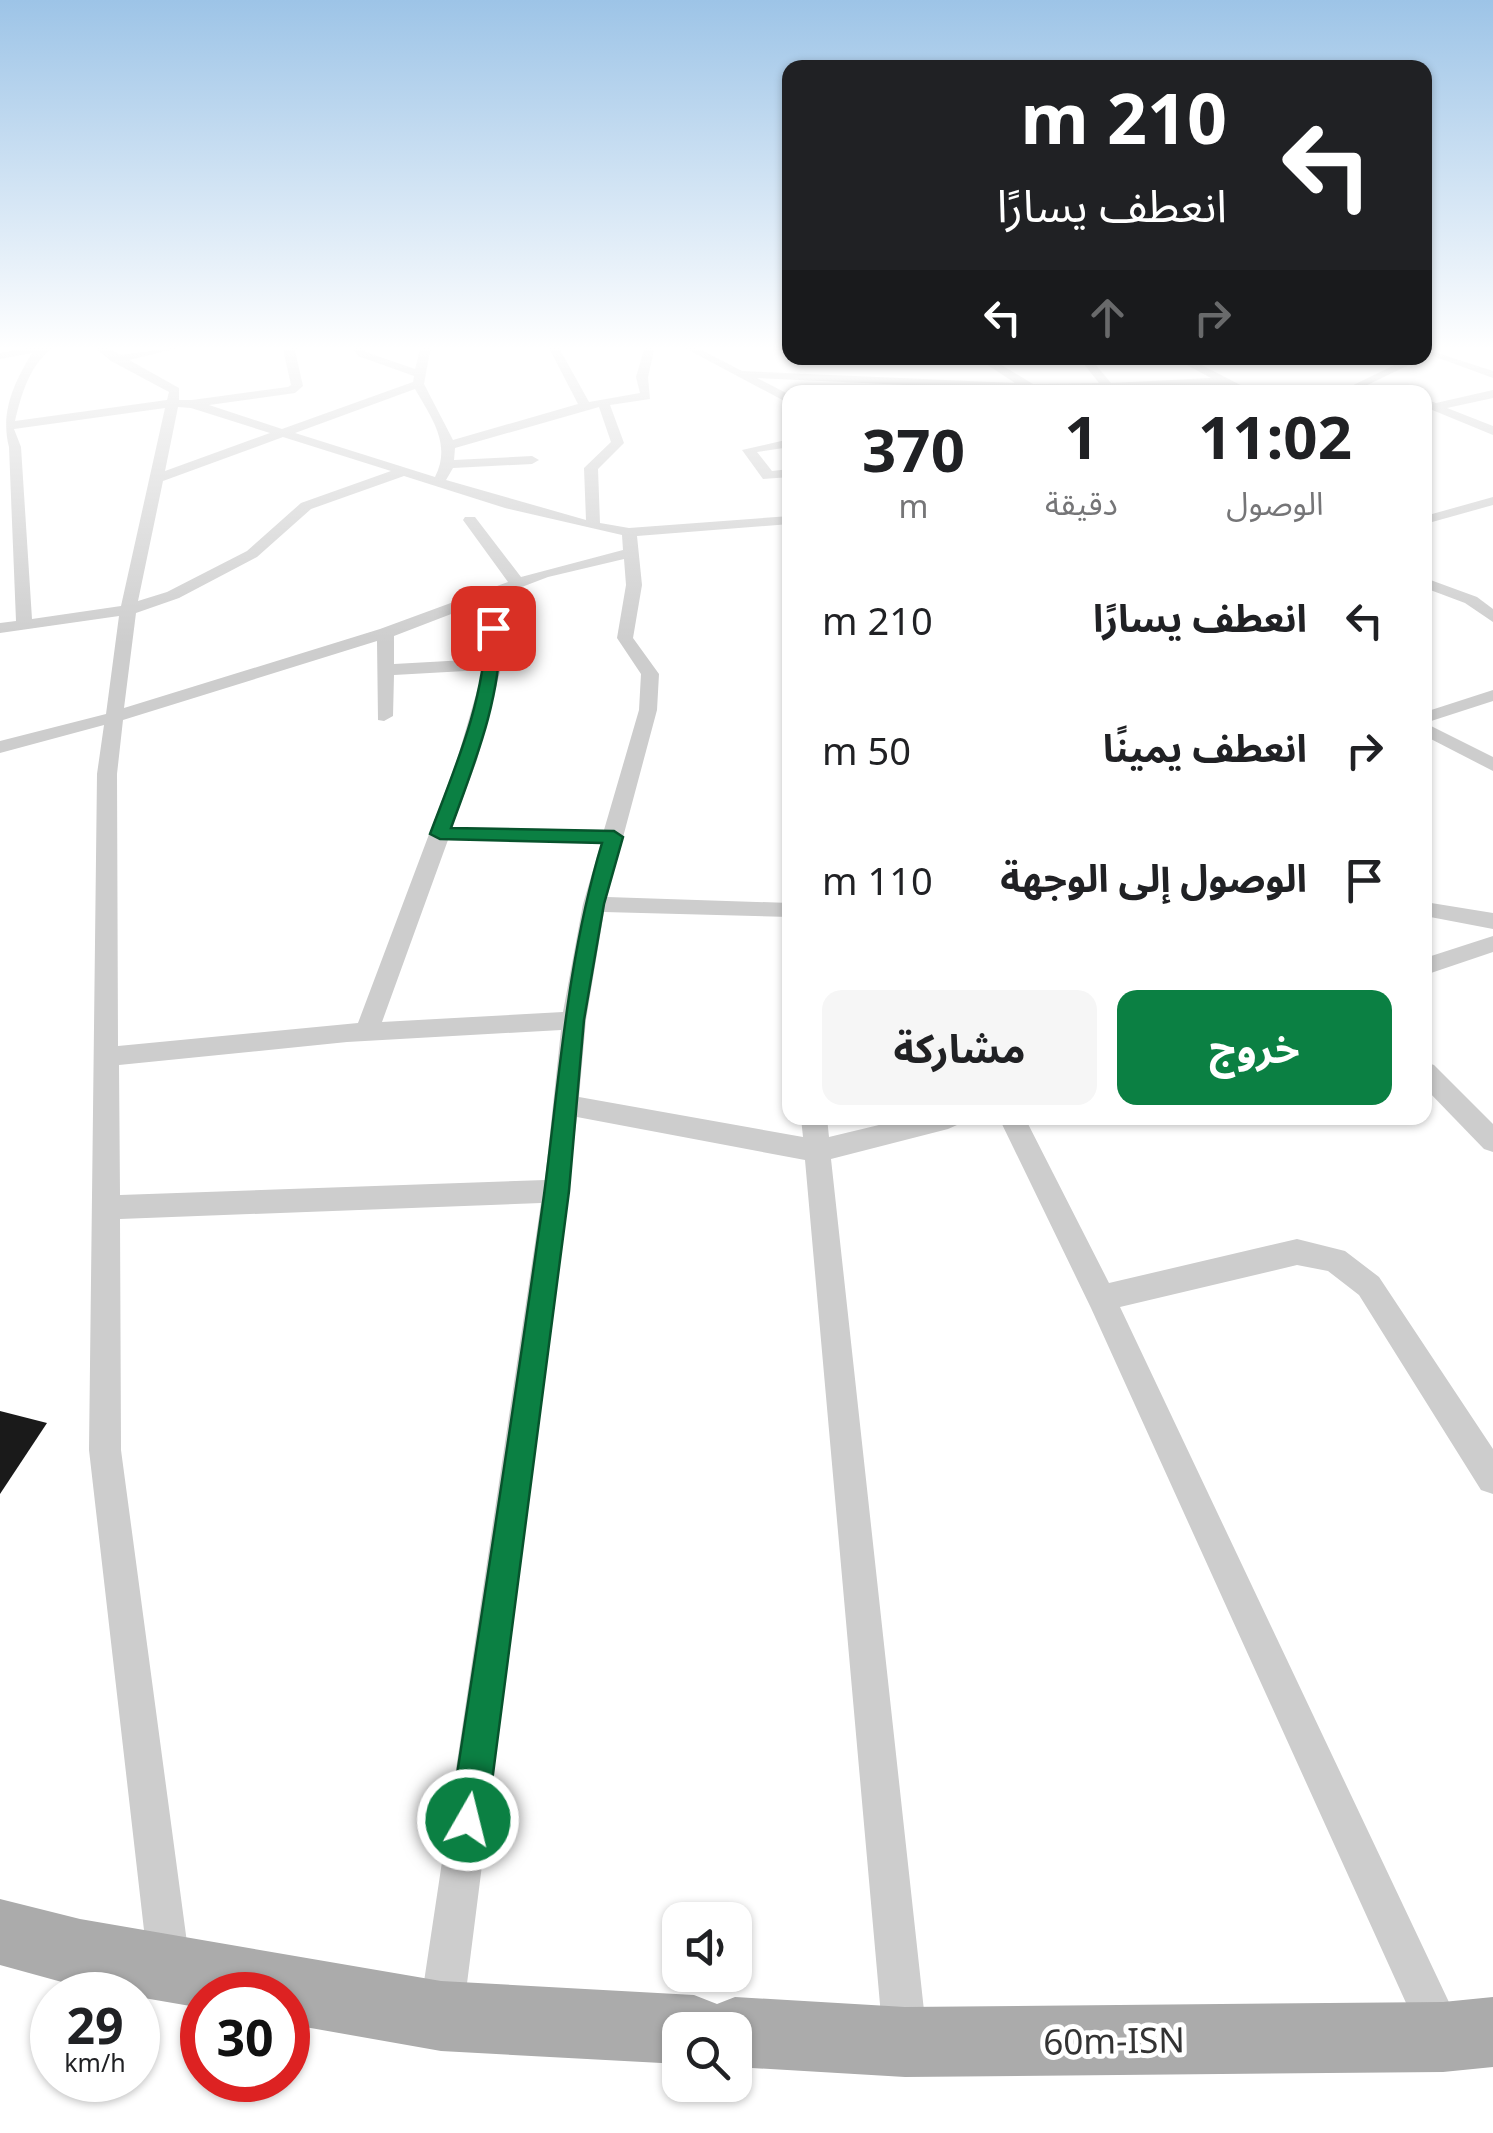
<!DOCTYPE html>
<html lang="ar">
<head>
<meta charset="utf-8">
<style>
	:root { --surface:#fff; --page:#f6f6f6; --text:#202124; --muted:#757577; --accent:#0b8043 }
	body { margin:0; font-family:"Noto Sans","Noto Sans Arabic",sans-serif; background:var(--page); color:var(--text); direction:rtl; height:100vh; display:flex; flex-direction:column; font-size:38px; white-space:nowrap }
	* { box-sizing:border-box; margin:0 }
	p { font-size:32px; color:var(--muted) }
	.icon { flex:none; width:55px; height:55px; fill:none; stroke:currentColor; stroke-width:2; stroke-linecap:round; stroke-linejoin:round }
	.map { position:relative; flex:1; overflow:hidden; direction:ltr }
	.sheet { position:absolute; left:782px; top:385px; width:650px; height:740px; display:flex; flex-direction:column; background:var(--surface); border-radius:20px; box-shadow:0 2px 8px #0004; direction:rtl }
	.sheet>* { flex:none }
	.banner { position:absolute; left:782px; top:60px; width:650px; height:305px; border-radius:20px; box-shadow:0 2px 8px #0004; direction:rtl; background:#202124; color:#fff; overflow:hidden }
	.tools { position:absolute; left:662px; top:1902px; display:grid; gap:20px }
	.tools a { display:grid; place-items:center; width:90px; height:90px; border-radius:20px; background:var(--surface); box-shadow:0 2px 8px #0004; font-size:50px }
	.speed { position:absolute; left:30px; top:1972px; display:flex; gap:20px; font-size:50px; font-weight:700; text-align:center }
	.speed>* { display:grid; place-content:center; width:130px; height:130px; border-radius:50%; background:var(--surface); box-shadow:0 2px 8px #0004; line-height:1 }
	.speed small { font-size:25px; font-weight:400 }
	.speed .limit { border:15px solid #d22; background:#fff; color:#111 }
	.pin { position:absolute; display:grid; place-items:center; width:85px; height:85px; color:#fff; margin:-42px; border-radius:20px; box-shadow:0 5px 15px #0006 }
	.me { position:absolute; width:110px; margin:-55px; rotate:8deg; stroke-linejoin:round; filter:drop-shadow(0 0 8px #0008) }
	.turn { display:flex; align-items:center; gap:35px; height:210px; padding:0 40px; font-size:45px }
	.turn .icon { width:130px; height:130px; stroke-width:2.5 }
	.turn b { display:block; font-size:70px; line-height:85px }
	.lanes { display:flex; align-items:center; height:95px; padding:0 40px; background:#0003; justify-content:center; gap:50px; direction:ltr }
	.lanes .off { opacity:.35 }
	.eta { display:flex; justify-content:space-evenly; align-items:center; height:170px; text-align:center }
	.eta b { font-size:60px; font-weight:700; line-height:70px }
	.action { display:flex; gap:20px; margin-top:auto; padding:20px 40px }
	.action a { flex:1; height:115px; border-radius:20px; background:var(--accent); color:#fff; font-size:40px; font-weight:700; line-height:115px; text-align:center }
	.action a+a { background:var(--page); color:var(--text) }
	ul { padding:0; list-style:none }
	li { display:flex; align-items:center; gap:30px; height:130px; padding:0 40px }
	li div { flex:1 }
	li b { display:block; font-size:38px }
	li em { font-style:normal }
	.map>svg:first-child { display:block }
	.building { fill:#1a1a1a }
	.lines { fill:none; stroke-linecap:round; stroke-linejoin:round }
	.minor { fill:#cdcdcd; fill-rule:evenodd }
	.primary { fill:#ababab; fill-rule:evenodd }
	.route { fill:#0b8043; stroke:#07532c; stroke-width:2.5 }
	.labels { text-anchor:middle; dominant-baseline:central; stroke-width:10; stroke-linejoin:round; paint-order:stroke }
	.near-street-label { font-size:35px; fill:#333; stroke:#fff }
</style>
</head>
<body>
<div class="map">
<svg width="1493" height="2133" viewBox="0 0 1493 2133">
	<rect width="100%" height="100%" fill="#fff"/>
	<path class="building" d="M0 1411 47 1423 0 1494Z"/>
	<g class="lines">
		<g class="minor">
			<path d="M37 346H57C31 360 22 392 15 421L167 400 169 392 111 361 93 346H105L121 355 186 346 129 360 179 388V400H192L288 387 291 385 283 349 304 346 295 351 303 386 295 393 209 405 282 429 413 382 414 376 358 356 351 346H361L366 352 415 369 421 346H431L424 384 453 440 578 404 548 346H558L589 402 640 393 636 377 645 346H655L648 377 650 399 610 405 624 443 598 469 600 523 629 528 790 516V524L637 536 642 585 633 638 659 674 657 710 607 897 790 903V917L604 912 586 1020 579 1097 803 1137 801 1118H827L829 1137 908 1118H961L957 1125 948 1129 831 1159 927 2038 921 2054 905 2060 889 2054 883 2038 805 1160 577 1117 463 2015 456 2030 441 2037 426 2030 419 2015 541 1203 120 1219 121 1450 190 1965 184 1980 169 1986 154 1980 148 1965 89 1450 97 774 104 725 0 753V741L106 714 119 616 0 633V623L16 621 9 447C0 412 14 383 32 353L0 359V353ZM415 389C431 417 452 444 435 477L295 433ZM178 407 191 408 270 433 165 471ZM599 407 611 442 584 468 586 520 446 480 453 468 532 464 539 460 532 456 454 460 455 448ZM165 408 121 606 32 619 21 447 14 429ZM283 437 391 471 301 503 247 551 167 592 138 601 163 481ZM404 476 505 508 622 535 623 550 521 577 475 517H465L463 520 508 582 380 629 124 708 136 613 179 598 257 557 311 509ZM624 559 626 585 617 638 641 674 639 710 604 830 452 827 477 760 502 664 501 595 548 577ZM485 601 484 659 394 664V636ZM377 641 378 720 384 721 393 716 394 675 483 670 457 760 358 1023 118 1046 117 774 123 720ZM448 840 601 843 583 904 563 1012 382 1022ZM561 1030 545 1180 120 1195 119 1065 347 1042Z"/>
			<path d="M681 346H694L742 371 1015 383 977 358H990L1033 384 1099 383 1079 358H1090L1111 383 1211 378 1174 358H1188L1254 392H1240L1224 385 1057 392 757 378 790 395V404Z"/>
			<path d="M1425 349 1493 371V378L1425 353Z"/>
			<path d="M1409 358H1423L1353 392H1339Z"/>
			<path d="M1493 390V398L1447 408 1493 426V435L1425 407V399L1436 403Z"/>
			<path d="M790 439V447L757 452 772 471 790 469V477L763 479 742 450Z"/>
			<path d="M1493 497V505L1425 524V516Z"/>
			<path d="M1425 578 1477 597 1493 609V622L1465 603 1425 588Z"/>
			<path d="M1493 690V701L1425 723V712Z"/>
			<path d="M1425 723 1493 757V771L1425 736Z"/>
			<path d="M1425 902 1493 913V929L1425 916Z"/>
			<path d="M1493 936V952L1425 975V958Z"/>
			<path d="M1425 1062 1434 1065 1493 1124V1152L1484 1149 1425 1088Z"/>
			<path d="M999 1118H1025L1109 1283 1297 1239 1345 1251 1379 1277 1493 1449V1494L1481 1490 1359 1295 1328 1271 1297 1265 1120 1307 1456 2017 1463 2032 1456 2047 1441 2054 1426 2047 1091 1308Z"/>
		</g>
		<path class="primary" d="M0 1899 80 1919 441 1981 694 1995 717 2004 735 1997 905 2007 1443 2002 1493 1997V2067L1443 2072 905 2077 735 2067V2030H680V2064L441 2051 288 2024V1995H202V2008L80 1987 0 1965Z"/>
	</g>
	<linearGradient id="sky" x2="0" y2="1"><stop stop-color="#9dc4e7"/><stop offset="0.54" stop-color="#fff"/><stop offset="1" stop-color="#fff" stop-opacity="0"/></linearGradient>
	<rect width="1493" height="644" fill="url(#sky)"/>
	<path class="route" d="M493 624 500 628C502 697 474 764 451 828L614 831 623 837 604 904 584 1020 569 1191 487 1820 481 1832 468 1838 456 1832 450 1820C482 1611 515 1403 544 1195 560 1074 567 960 602 843L440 839 430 834C455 768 485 699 486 628Z"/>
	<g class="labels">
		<g class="near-street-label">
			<text transform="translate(1114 2040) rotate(-1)">60m-ISN</text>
		</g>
	</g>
</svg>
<div class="tools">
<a><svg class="icon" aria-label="sound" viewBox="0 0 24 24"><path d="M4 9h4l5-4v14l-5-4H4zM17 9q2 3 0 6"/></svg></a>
<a><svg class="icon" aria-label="search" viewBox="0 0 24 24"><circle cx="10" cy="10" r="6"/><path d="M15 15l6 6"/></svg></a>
</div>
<div class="speed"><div>29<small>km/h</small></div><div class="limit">30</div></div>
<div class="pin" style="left:493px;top:628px;background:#d93025"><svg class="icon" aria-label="arrive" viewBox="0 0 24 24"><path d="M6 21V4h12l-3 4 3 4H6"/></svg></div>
<svg class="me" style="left:468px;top:1820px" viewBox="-20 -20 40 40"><circle r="17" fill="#0b8043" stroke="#fff" stroke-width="3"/><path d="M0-11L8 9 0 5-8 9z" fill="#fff"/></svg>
<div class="banner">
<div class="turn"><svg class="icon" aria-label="left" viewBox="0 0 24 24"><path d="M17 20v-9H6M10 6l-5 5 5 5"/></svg><div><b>210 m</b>انعطف يسارًا</div></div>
<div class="lanes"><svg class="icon" aria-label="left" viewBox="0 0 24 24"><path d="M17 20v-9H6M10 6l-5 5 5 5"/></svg><svg class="icon off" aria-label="ahead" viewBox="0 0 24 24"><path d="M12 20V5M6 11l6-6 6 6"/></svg><svg class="icon off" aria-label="right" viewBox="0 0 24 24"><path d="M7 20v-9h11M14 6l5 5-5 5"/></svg></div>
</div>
<section class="sheet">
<div class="eta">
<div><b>11:02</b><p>الوصول</p></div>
<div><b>1</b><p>دقيقة</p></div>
<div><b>370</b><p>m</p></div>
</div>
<ul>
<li><svg class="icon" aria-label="left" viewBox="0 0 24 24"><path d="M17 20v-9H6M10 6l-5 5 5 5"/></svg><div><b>انعطف يسارًا</b></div><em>210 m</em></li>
<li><svg class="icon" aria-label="right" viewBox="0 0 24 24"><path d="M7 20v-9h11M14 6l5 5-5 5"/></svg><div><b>انعطف يمينًا</b></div><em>50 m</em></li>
<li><svg class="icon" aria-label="arrive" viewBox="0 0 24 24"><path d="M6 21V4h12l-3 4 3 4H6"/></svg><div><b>الوصول إلى الوجهة</b></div><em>110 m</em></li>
</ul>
<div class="action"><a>خروج</a><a>مشاركة</a></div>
</section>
</div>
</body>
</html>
